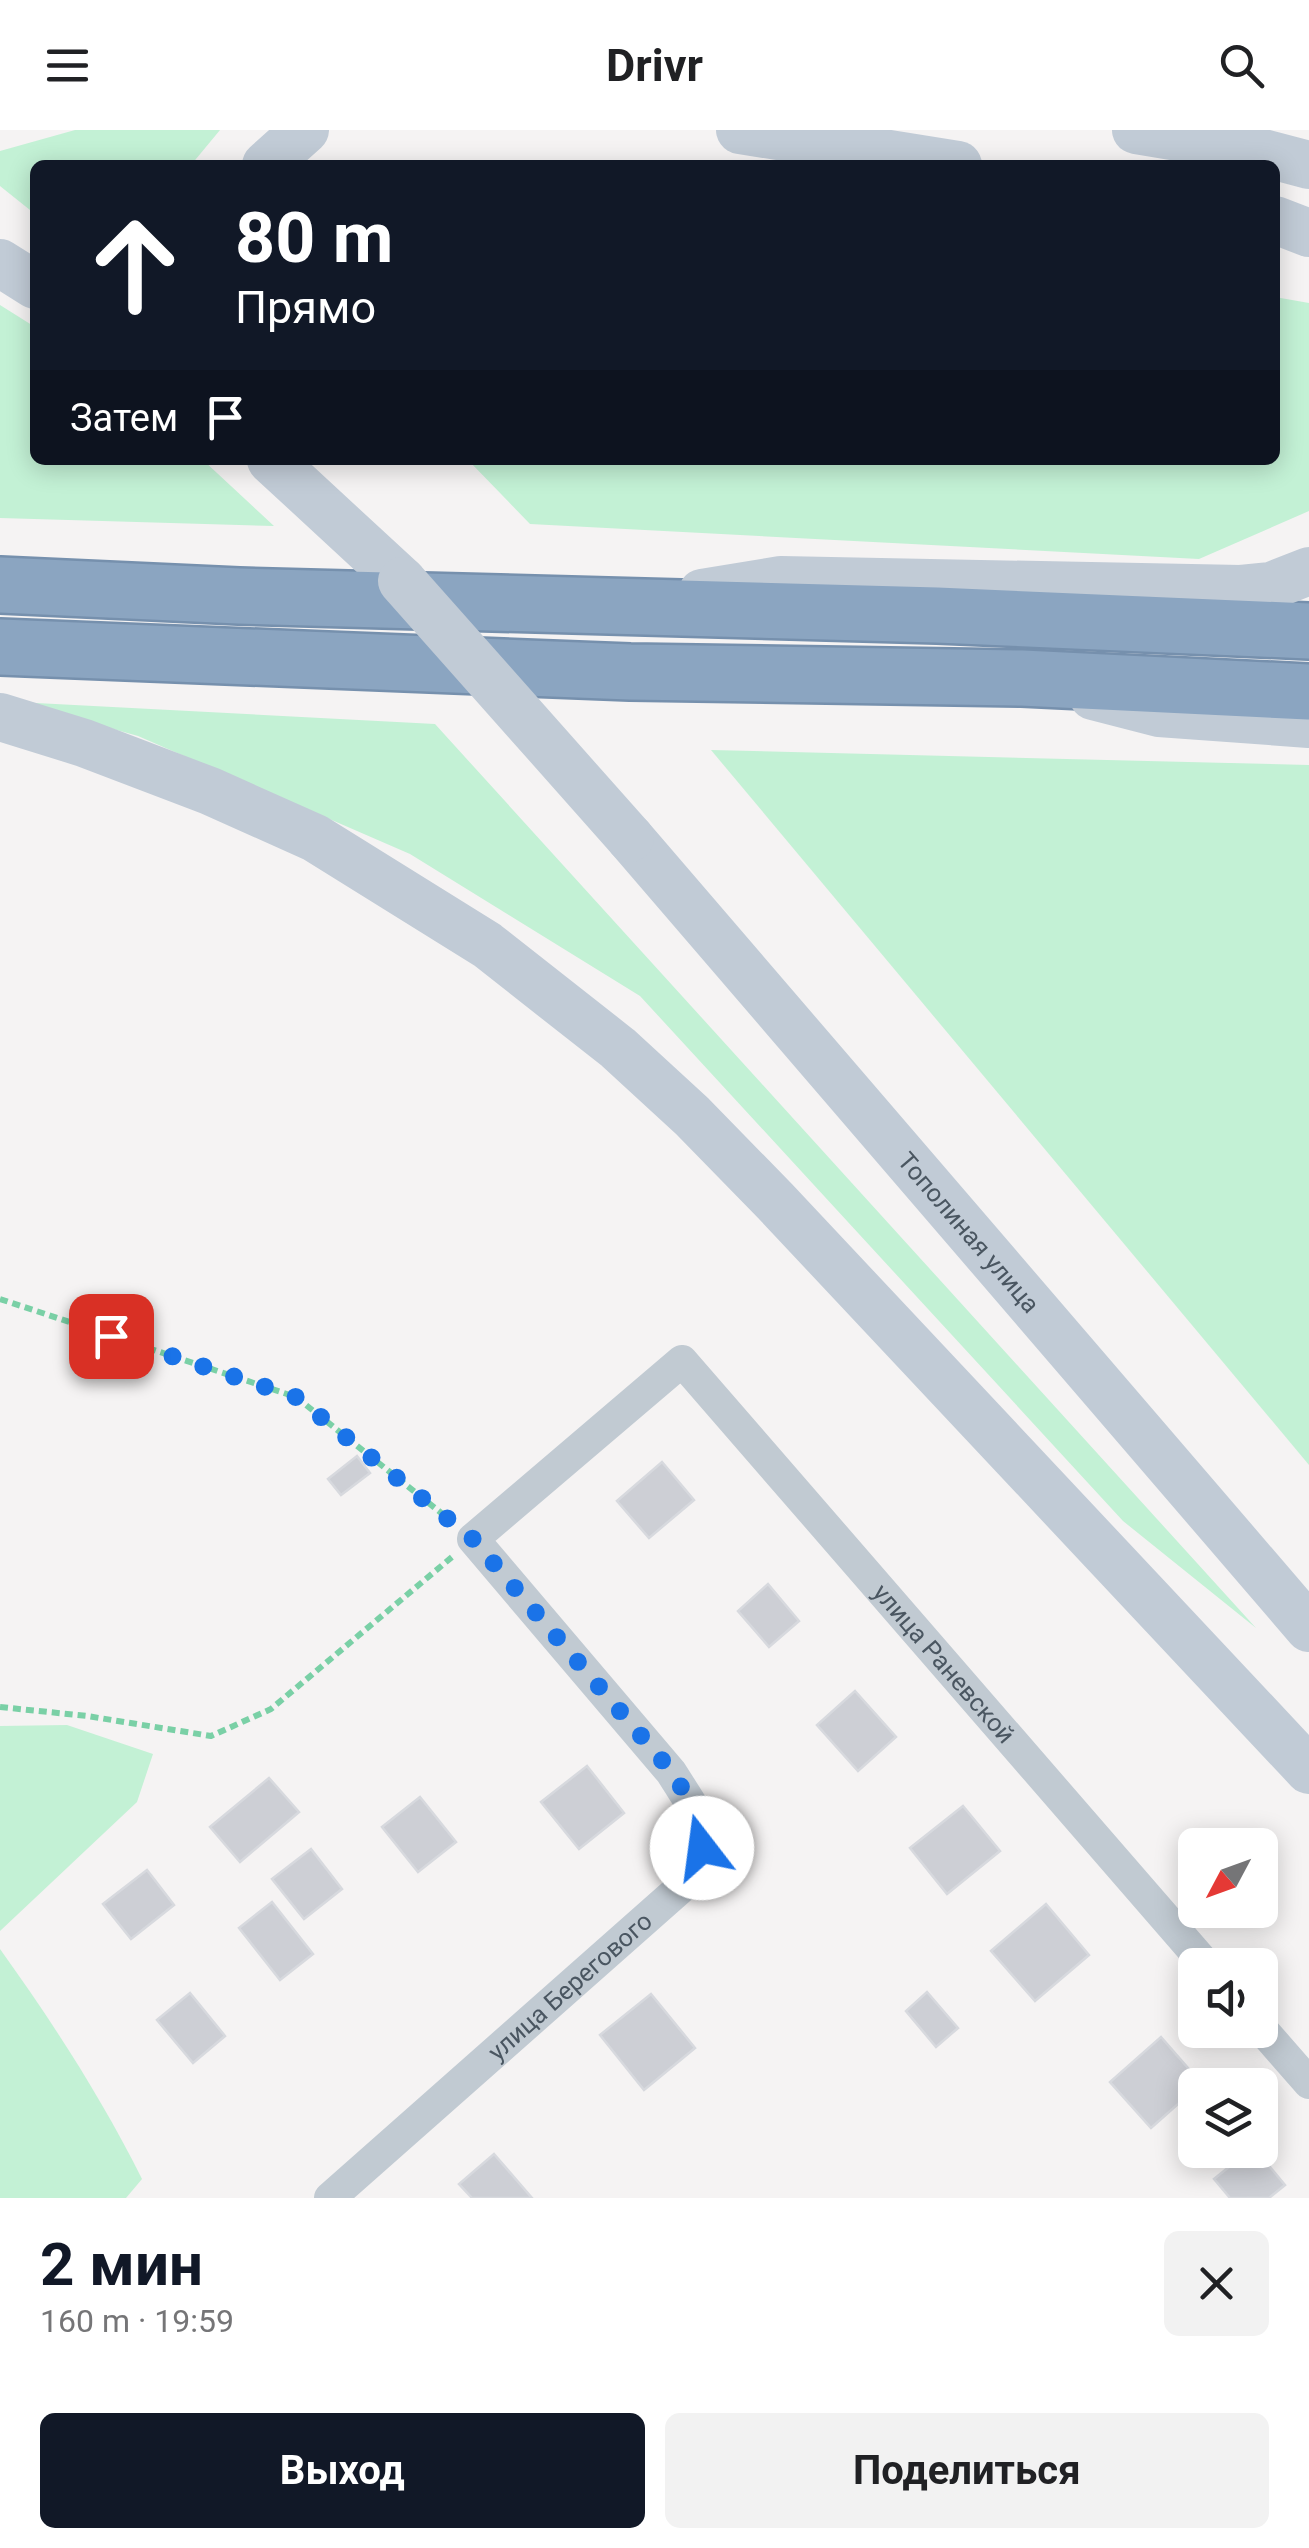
<!DOCTYPE html>
<html lang="ru">
<head>
<meta charset="utf-8">
<style>
	:root { --surface:#fff; --page:#f2f2f2; --text:#202124; --muted:#757577; --accent:#111827 }
	body { margin:0; font-family:Roboto,sans-serif; background:var(--page); color:var(--text); height:100vh; display:flex; flex-direction:column; font-size:38px; white-space:nowrap }
	* { box-sizing:border-box; margin:0 }
	p { font-size:32px; color:var(--muted) }
	.icon { flex:none; width:55px; height:55px; fill:none; stroke:currentColor; stroke-width:2; stroke-linecap:round; stroke-linejoin:round }
	.map { position:relative; height:2068px; overflow:hidden }
	.side { display:flex; flex-direction:column; background:var(--surface); flex:1 }
	.side>* { flex:none }
	.hud { position:absolute; left:30px; top:30px; width:1250px; height:305px; border-radius:15px; box-shadow:0 5px 25px #0003; background:#111827; color:#fff; overflow:hidden }
	.needle { width:65px; rotate:229deg }
	.buttons { position:absolute; left:1178px; top:1698px; display:grid; gap:20px }
	.buttons a { display:grid; place-items:center; width:100px; height:100px; border-radius:15px; background:var(--surface); box-shadow:0 5px 25px #0003; font-size:50px }
	.pin { position:absolute; display:grid; place-items:center; width:85px; height:85px; color:#fff; margin:-42px; border-radius:20px; box-shadow:0 5px 15px #0006 }
	.me { position:absolute; width:110px; margin:-55px; rotate:345deg; stroke-linejoin:round; filter:drop-shadow(0 0 8px #0008) }
	.turn { display:flex; align-items:center; gap:35px; height:210px; padding:0 40px; font-size:45px }
	.turn .icon { width:130px; height:130px; stroke-width:2.5 }
	.turn b { display:block; font-size:70px; line-height:85px }
	.then { display:flex; align-items:center; height:95px; padding:0 40px; background:#0003; gap:20px; font-size:38px }
	.round { display:grid; place-items:center; flex:none; width:105px; height:105px; border-radius:15px; background:var(--page) }
	.overview { display:flex; align-items:center; justify-content:space-between; height:170px; padding:0 40px }
	h1 { font-size:60px; font-weight:700; line-height:75px; color:var(--accent) }
	.button { display:flex; gap:20px; margin-top:auto; padding:20px 40px }
	.button a { flex:1; height:115px; border-radius:15px; background:var(--accent); color:#fff; font-size:40px; font-weight:700; line-height:115px; text-align:center }
	.button a+a { background:var(--page); color:var(--text) }
	header { display:flex; justify-content:space-between; align-items:center; height:130px; padding:0 40px; background:var(--surface); font-size:45px; font-weight:700 }
	.map>svg:first-child { display:block }
	.green { fill:#c3f1d5 }
	.building { fill:#cdcfd5; stroke:#d7d9de; stroke-width:2.5 }
	.lines { fill:none; stroke-linecap:round; stroke-linejoin:round }
	.highway-casing { stroke:#7690ad; stroke-width:60 }
	.path { stroke:#7ad0a6; stroke-width:6; stroke-dasharray:8 5; stroke-linecap:butt }
	.street { stroke:#c1cad2; stroke-width:32 }
	.secondary { stroke:#c1cbd6; stroke-width:48 }
	.highway { stroke:#8ba5c1; stroke-width:55 }
	.secondary-bridge { stroke:#c1cbd6; stroke-width:48 }
	.route { stroke:#1a73e8; stroke-width:18; stroke-dasharray:0 32.4 }
	.labels { text-anchor:middle; dominant-baseline:central; stroke-width:10; stroke-linejoin:round; paint-order:stroke }
	.street-label { font-size:25px; fill:#4a5661; stroke:#fff }
</style>
</head>
<body>
<header><svg class="icon" aria-label="menu" viewBox="0 0 24 24"><path d="M4 6h16M4 12h16M4 18h16"/></svg>Drivr<svg class="icon" aria-label="search" viewBox="0 0 24 24"><circle cx="10" cy="10" r="6"/><path d="M15 15l6 6"/></svg></header>
<div class="map">
<svg width="1309" height="2068" viewBox="0 0 1309 2068">
	<rect width="100%" height="100%" fill="#f5f3f3"/>
	<g class="green">
		<path d="M75 0H220L191 35H35V84L0 56V21Z"/>
		<path d="M1275 167 1309 173V381L1199 429 530 394 468 330H1275Z"/>
		<path d="M0 175 35 197V330H203L274 396 0 388Z"/>
		<path d="M17 572 435 594 1256 1498 1123 1391 640 866 410 724 138 606Z"/>
		<path d="M711 620 1309 635V1335Z"/>
		<path d="M67 1595 153 1624 137 1672 0 1801V1596Z"/>
		<path d="M0 1819C53 1893 101 1967 142 2049L126 2068H0Z"/>
	</g>
	<g class="building">
		<path d="M357 1326 370 1343 341 1365 328 1349Z"/>
		<path d="M662 1332 694 1370 649 1408 617 1371Z"/>
		<path d="M768 1454 799 1491 769 1517 738 1481Z"/>
		<path d="M855 1561 896 1607 858 1641 817 1595Z"/>
		<path d="M587 1636 624 1683 579 1719 541 1672Z"/>
		<path d="M269 1648 299 1682 240 1732 210 1697Z"/>
		<path d="M420 1667 456 1712 418 1742 382 1697Z"/>
		<path d="M963 1676 1000 1721 947 1764 910 1718Z"/>
		<path d="M311 1719 342 1759 304 1789 272 1749Z"/>
		<path d="M147 1740 174 1775 131 1809 103 1774Z"/>
		<path d="M272 1772 313 1824 280 1850 239 1798Z"/>
		<path d="M1046 1774 1089 1825 1035 1871 991 1821Z"/>
		<path d="M927 1862 958 1898 936 1917 906 1881Z"/>
		<path d="M190 1863 225 1906 193 1933 157 1890Z"/>
		<path d="M651 1864 695 1918 644 1960 600 1905Z"/>
		<path d="M1161 1907 1201 1953 1195 1955V1959L1151 1998 1110 1952Z"/>
		<path d="M1250 2020H1256L1285 2055 1269 2068H1230L1214 2049Z"/>
		<path d="M494 2024 532 2068H472L459 2054Z"/>
	</g>
	<g class="lines">
		<defs>
			<g id="highway">
				<path d="M0 455 239 466 937 485 1309 501"/>
				<path d="M0 517 630 542 1022 548 1309 562"/>
			</g>
		</defs>
		<use href="#highway" class="highway-casing"/>
		<g class="path">
			<path d="M0 1169 296 1267 450 1390"/>
			<path d="M0 1577 87 1586 211 1606 271 1579 452 1427"/>
		</g>
		<g class="street">
			<path d="M1260 1897 1309 1953"/>
			<path id="s1" d="M330 2068 684 1755 702 1718 697 1683 671 1642 473 1409 682 1231 1206 1835"/>
		</g>
		<g class="secondary">
			<path d="M740 0 958 35"/>
			<path d="M1136 0 1244 18 1309 35"/>
			<path d="M266 35 305 0"/>
			<path d="M1275 90 1309 103"/>
			<path d="M0 133 35 155"/>
			<path d="M271 330 402 451"/>
			<path d="M702 463 781 450 1241 459 1271 456 1309 441"/>
			<path d="M1093 566 1159 583 1309 594"/>
			<path d="M0 587 84 613 210 661 315 708 487 815 618 918 692 986 775 1071 1309 1640"/>
			<path id="s2" d="M630 708 1309 1498"/>
		</g>
		<use href="#highway" class="highway"/>
		<path class="secondary-bridge" d="M402 451 630 708"/>
	</g>
	<g class="lines">
		<path class="route" d="M111 1206 296 1267 473 1409 672 1642 697 1683 702 1718"/>
	</g>
	<g class="labels">
		<g class="street-label">
			<text stroke="none"><textPath href="#s2" startOffset="520">Тополиная улица</textPath></text>
			<text stroke="none"><textPath href="#s1" startOffset="1578">улица Раневской</textPath></text>
			<text stroke="none"><textPath href="#s1" startOffset="320">улица Берегового</textPath></text>
		</g>
	</g>
</svg>
<div class="buttons">
<a><svg class="needle" viewBox="-14 -14 28 28"><path d="M0-13l5 13h-10z" fill="#e53935"/><path d="M0 13l5-13h-10z" fill="#757577"/></svg></a>
<a><svg class="icon" aria-label="sound" viewBox="0 0 24 24"><path d="M4 9h4l5-4v14l-5-4H4zM17 9q2 3 0 6"/></svg></a>
<a><svg class="icon" aria-label="layers" viewBox="0 0 24 24"><path d="M12 4l9 5-9 5-9-5zM3 14l9 5 9-5"/></svg></a>
</div>
<div class="pin" style="left:111px;top:1206px;background:#d93025"><svg class="icon" aria-label="arrive" viewBox="0 0 24 24"><path d="M6 21V4h12l-3 4 3 4H6"/></svg></div>
<svg class="me" style="left:702px;top:1718px" viewBox="-20 -20 40 40"><circle r="19" fill="#fff"/><path d="M0-13L10 11 0 6-10 11z" fill="#1a73e8"/></svg>
<div class="hud">
<div class="turn"><svg class="icon" aria-label="ahead" viewBox="0 0 24 24"><path d="M12 20V5M6 11l6-6 6 6"/></svg><div><b>80 m</b>Прямо</div></div>
<div class="then">Затем<svg class="icon" aria-label="arrive" viewBox="0 0 24 24"><path d="M6 21V4h12l-3 4 3 4H6"/></svg></div>
</div>
</div>
<section class="side">
<div class="overview"><div><h1>2 мин</h1><p>160 m · 19:59</p></div><a class="round"><svg class="icon" aria-label="close" viewBox="0 0 24 24"><path d="M6 6l12 12M18 6L6 18"/></svg></a></div>
<div class="button"><a>Выход</a><a>Поделиться</a></div>
</section>
</body>
</html>
